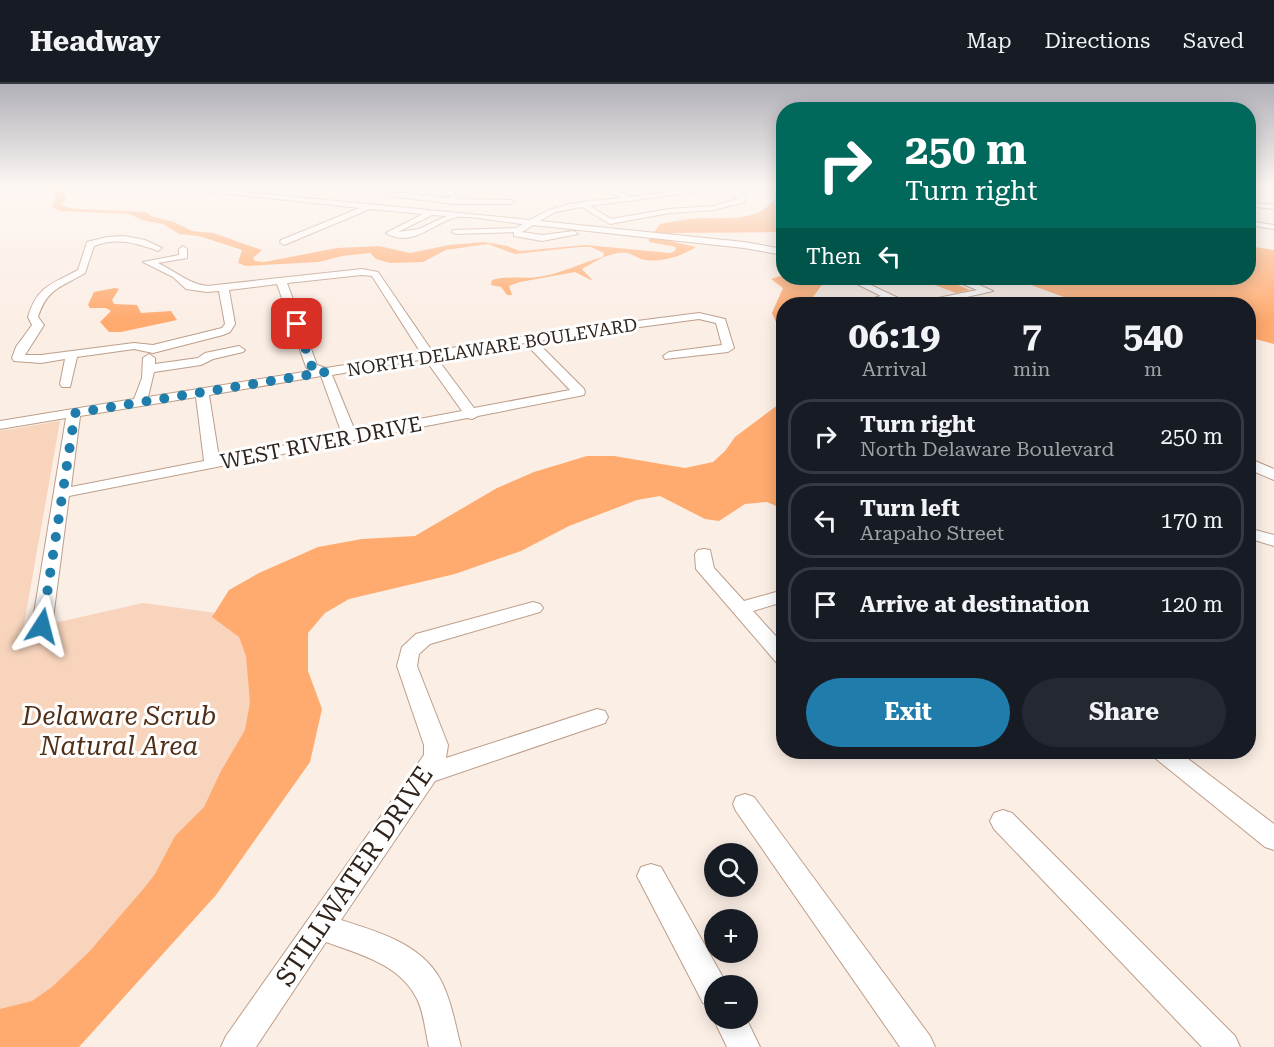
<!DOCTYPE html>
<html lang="en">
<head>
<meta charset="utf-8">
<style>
	:root { --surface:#171b24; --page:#242831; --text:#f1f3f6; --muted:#9ea1a6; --line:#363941; --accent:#207dab }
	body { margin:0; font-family:"Roboto Serif",serif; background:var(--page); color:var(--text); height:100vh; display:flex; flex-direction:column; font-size:22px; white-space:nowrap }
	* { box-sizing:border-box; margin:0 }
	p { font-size:20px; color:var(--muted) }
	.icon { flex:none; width:33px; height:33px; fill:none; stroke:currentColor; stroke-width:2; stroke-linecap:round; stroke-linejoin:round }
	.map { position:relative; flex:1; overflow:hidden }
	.details { position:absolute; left:776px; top:213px; width:480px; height:462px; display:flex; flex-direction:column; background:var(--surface); border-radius:24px; box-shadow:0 3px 15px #0003 }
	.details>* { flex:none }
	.banner { position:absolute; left:776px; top:18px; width:480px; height:183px; border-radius:24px; box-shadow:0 3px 15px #0003; background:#00695c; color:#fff; overflow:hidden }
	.tools { position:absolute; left:704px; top:759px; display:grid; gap:12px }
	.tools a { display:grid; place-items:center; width:54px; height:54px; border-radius:50%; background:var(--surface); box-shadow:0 3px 15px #0003; font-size:30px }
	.pin { position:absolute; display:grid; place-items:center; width:51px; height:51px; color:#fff; margin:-26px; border-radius:12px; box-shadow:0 3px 9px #0006 }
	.me { position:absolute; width:66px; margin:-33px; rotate:9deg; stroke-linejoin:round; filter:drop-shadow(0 0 4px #0008) }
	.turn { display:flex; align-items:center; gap:21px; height:126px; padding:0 30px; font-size:27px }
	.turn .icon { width:78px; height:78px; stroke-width:2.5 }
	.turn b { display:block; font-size:42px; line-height:51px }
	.then { display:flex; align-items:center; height:57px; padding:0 30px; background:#0003; gap:12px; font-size:22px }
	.eta { display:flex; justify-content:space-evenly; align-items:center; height:102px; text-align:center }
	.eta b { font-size:36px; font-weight:700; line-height:42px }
	.cta { display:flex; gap:12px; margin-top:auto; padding:12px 30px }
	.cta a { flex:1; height:69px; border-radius:36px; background:var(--accent); color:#fff; font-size:24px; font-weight:700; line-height:69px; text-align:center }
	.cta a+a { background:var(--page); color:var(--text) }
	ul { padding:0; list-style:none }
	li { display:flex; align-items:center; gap:18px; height:75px; margin:0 12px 9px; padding:0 18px; border:3px solid var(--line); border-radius:24px }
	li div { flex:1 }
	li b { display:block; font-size:22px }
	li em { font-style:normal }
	header { display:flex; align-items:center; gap:36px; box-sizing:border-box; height:84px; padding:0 30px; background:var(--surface); border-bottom:2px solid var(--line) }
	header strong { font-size:28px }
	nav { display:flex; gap:33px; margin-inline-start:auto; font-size:21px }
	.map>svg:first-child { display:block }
	.green { fill:#f8d4bc }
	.water { fill:#ffaa6f }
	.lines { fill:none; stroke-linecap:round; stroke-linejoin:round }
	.minor-casing { stroke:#bd9e8a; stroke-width:2 }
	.minor { fill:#fff; fill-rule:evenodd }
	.route { stroke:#207dab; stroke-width:10; stroke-dasharray:0 18 }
	.labels { text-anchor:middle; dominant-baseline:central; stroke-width:6; stroke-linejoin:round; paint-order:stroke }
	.far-street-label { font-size:18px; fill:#2f231b; stroke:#fefefe }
	.street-label { font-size:21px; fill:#2f231b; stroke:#fefefe }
	.near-park-label { font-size:26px; font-style:italic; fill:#502f16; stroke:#fefefe }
	.near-street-label { font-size:26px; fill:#2f231b; stroke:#fefefe }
</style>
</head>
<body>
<header>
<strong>Headway</strong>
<nav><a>Map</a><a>Directions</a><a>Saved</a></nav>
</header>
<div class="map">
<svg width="1274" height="963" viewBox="0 0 1274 963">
	<rect width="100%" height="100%" fill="#fbeee5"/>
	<path class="green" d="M60 337 23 546 143 519 231 531 255 571 263 637 138 836 0 963V347Z"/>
	<g class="water">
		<path d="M39 102C49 102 60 102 66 113L62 122 75 125 146 128 153 133 174 138 192 147 213 149 262 166 253 174 255 177 264 178 337 164 379 162 410 169 449 161 484 158 507 162 520 167 586 161 670 169 675 167 676 163 649 158V155L660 140C674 137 688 135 702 134 727 134 760 138 775 114L783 112V148L673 149 667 153 670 157 696 163C683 172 657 180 641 175 636 173 632 170 627 169 611 167 596 177 582 185L593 197 575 188 520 198 509 202 512 211H507L501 203 491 201 492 196C509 191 526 196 544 192 565 188 583 178 603 173L604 169 591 163H579L515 170 488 160 446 166 423 178 390 179 376 175 370 169 342 172 319 178 246 182 238 179 242 166 199 152 179 150 163 140 142 136 129 130 61 127 52 123 56 114 54 108Z"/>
		<path d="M1248 162 1274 166V260L1248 253V220H1083L1012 194H1248Z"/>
		<path d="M783 191V194H838L821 202 808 220H783V254L772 229 783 204 771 195Z"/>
		<path d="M916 194H941L970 206 956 209Z"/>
		<path d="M115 204 119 205 112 216 114 220 137 221 141 229 171 227 177 236 121 248H109L100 238 111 227 106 224H90L88 221 94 208Z"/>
		<path d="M783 317V374L779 393 780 405 783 407V425L767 418 745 420 719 437 705 435 660 412 637 416 569 442 521 467 455 490 349 515 325 529 308 549V587L322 625 310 678 216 811 79 963H0V925L32 917 52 903 89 868 145 803 155 790 175 752 204 723 221 687 245 646 250 618 246 572 239 553 212 533 229 506 259 489 318 463 362 455 415 452 497 404 534 388 587 372H614L685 384 713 378 725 367 735 353Z"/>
	</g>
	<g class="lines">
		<defs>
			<g id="minor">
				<path d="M157 102H182L530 136C561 117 586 118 621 114L601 102H609L630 113 718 102H739L590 122 611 135 669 125 714 122 738 115 732 109 736 107 745 112V118L714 126 669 129 610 140 582 123 555 128 540 137 744 158 783 165V171L744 164 533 141 522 148 542 151 574 147 578 150 542 157 514 152V148L456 150 452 148 453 146 516 144 523 140C509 139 467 131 457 133 434 138 412 165 386 149L423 130 370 125 284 161 280 158 281 156 360 124ZM432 131 447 132 419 145 398 148Z"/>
				<path d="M309 102H317V103L314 105Z"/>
				<path d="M432 102 446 104 488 102 453 107 457 115 511 116 515 118 511 120H454L383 111C393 105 435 113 450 114V111Z"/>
				<path d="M1248 118 1274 121V125L1248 122Z"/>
				<path d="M1248 137 1274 141V145L1248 141Z"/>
				<path d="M124 152 145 156 162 164 158 167C136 159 117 153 94 162L85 189C62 203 47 204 38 233L44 241 25 271H41L134 259 153 261 222 244 225 240 219 207 207 208 186 205 173 193 143 178 179 171V165L183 162 187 165V174L158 179C175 187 189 200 207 202L362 185 378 188 432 267 552 248 699 229 725 235 734 264 728 268 665 275 663 272 669 268 722 261 716 239 699 235 536 257 584 305 585 308 584 311 478 332 472 335 467 334 69 412 52 542 49 547 42 549 35 547 32 542 66 334 0 345V337L134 315 142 294 143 274 149 270 155 274V280L198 274 205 269 239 262 245 266 243 268 213 275 201 281 154 288 148 313 310 287 306 283 277 200 229 206 235 240 230 248 223 251 153 269 134 265 77 273 70 303H62L60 300 65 275 41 279 14 277 12 274 16 263 32 241 28 233C37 202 52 200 78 186L87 158 107 153ZM362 191 372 192 421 269 326 284 317 281 287 199ZM525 259 570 306 474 324 436 273ZM425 275 462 327 355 347 332 291ZM321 292 342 350 219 374 209 311ZM196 313 204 377 71 403 80 332Z"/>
				<path d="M845 194H856L911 220H899L889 216 874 220H859L860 218 881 212Z"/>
				<path d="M952 194H963L993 207 936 220H918L923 217 977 206 953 196Z"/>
				<path d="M1248 374 1274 385V396L1248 385Z"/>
				<path d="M1248 444 1274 451V462L1248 454Z"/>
				<path d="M704 465 710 466 714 484 744 517 783 506V518L753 527 783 560V580L776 578 696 485 695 470 698 466Z"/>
				<path d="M533 518 540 520 543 524 540 528 430 560 419 570 417 582 448 661 446 674 597 625 605 627 608 633 605 639 435 697 341 836C376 847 419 859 439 893 451 914 455 940 461 963H429C425 947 424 927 416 913 399 880 359 870 326 858L256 963H221L226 952 424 671V661L397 582 402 563 416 550Z"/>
				<path d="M1151 668H1179L1274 740V766L1265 763 1155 674Z"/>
				<path d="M745 710 754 713 930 952 935 963H900L736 727 733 720 736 713Z"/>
				<path d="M1003 726 1012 729 1235 952 1240 963H1202L994 745 990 737 994 729Z"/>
				<path d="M651 780 661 783 725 897 727 902H714V923L703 919 637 792 641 783Z"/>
				<path d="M714 933V934H746L760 963H727L713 934Z"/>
			</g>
		</defs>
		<use href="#minor" class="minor-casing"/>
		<use href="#minor" class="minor"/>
	</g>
	<linearGradient id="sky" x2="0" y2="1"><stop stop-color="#b1b0b8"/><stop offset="0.43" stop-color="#fdf7f3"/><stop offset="1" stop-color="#fdf7f3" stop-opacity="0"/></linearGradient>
	<rect width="1274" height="237" fill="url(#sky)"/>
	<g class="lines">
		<path class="route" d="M42 542 75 329 326 288 312 283 297 240"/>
	</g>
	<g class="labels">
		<g class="far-street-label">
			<text transform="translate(492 263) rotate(-9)">NORTH DELAWARE BOULEVARD</text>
		</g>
		<g class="street-label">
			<text transform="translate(321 359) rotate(-11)">WEST RIVER DRIVE</text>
		</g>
		<g class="near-park-label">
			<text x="119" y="632">Delaware Scrub<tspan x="119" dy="30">Natural Area</tspan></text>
		</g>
		<g class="near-street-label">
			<text transform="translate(354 792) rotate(-56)">STILLWATER DRIVE</text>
		</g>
	</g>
</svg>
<div class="tools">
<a><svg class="icon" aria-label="search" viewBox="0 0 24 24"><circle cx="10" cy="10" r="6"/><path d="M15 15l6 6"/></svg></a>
<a>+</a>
<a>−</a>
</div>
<div class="pin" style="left:297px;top:240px;background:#d93025"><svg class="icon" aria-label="arrive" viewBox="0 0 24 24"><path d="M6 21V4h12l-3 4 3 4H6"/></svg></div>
<svg class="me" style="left:42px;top:542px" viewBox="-20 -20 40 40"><path d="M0-17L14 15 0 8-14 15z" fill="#207dab" stroke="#fff" stroke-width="4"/></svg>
<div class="banner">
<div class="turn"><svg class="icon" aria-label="right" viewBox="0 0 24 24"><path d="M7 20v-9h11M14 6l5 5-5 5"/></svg><div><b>250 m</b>Turn right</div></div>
<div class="then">Then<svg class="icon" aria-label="left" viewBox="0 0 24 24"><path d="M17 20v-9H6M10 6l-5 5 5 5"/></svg></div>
</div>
<section class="details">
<div class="eta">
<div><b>06:19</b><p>Arrival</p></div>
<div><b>7</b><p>min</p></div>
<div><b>540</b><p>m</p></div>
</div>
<ul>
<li><svg class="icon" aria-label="right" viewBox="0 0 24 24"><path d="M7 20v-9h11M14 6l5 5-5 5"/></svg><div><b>Turn right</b><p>North Delaware Boulevard</p></div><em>250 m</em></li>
<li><svg class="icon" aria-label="left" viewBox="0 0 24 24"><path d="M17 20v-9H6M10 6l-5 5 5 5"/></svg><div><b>Turn left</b><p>Arapaho Street</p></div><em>170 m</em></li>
<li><svg class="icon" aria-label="arrive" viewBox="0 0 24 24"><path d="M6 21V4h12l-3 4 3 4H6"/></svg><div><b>Arrive at destination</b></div><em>120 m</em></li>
</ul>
<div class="cta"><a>Exit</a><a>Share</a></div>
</section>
</div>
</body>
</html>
